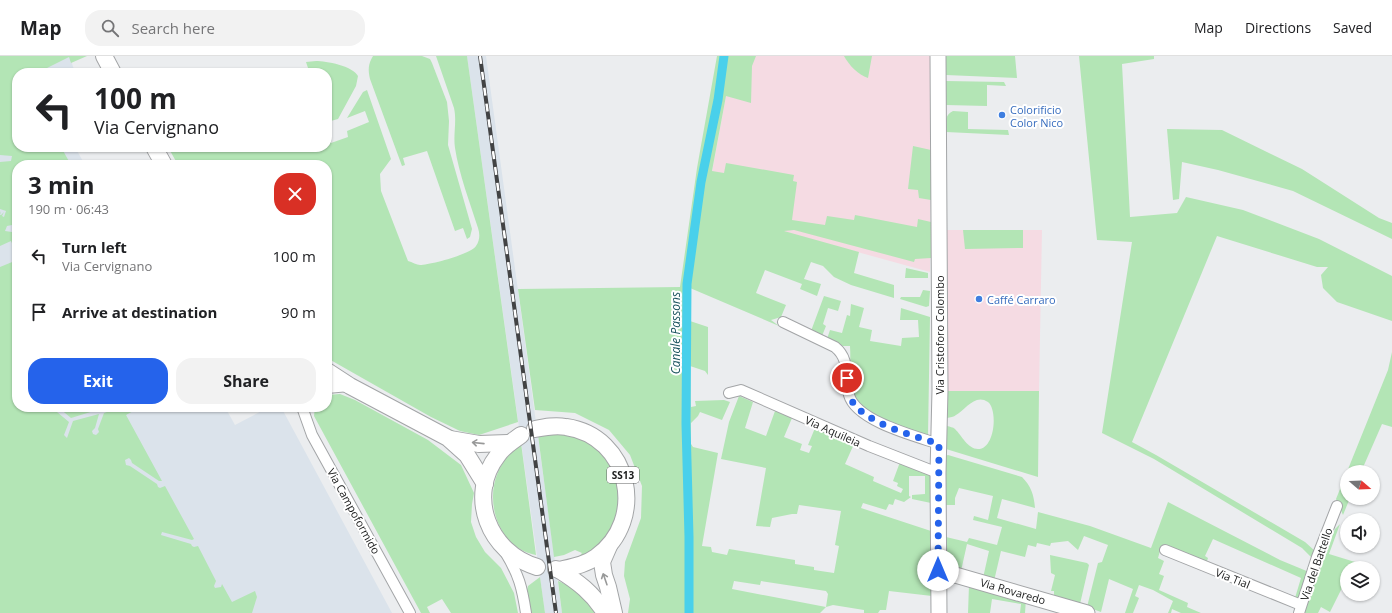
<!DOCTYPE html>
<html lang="en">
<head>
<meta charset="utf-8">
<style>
	:root { --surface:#fff; --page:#f2f2f2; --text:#202124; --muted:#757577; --line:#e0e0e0; --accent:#2563eb }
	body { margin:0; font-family:"Open Sans",sans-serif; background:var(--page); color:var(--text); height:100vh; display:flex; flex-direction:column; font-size:15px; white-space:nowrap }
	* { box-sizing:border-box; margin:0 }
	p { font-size:13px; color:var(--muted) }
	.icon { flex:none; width:22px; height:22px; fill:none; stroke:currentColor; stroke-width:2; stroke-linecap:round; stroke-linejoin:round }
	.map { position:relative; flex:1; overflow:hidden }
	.sheet { position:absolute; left:12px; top:104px; width:320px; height:252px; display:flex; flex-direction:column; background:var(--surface); border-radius:16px; box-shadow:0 1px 3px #0004 }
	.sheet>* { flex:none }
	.hud { position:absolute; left:12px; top:12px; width:320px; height:84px; border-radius:16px; box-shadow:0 1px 3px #0004; background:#fff; color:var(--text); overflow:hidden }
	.needle { width:26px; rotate:109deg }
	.buttons { position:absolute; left:1340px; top:409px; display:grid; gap:8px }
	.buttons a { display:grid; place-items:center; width:40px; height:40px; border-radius:50%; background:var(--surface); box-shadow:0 1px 3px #0004; font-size:20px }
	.pin { position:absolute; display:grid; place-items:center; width:34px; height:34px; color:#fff; margin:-17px; border:2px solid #fff; border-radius:50%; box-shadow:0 1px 4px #0007 }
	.me { position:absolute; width:44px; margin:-22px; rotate:0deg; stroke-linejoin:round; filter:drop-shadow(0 0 3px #0008) }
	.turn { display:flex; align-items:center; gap:14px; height:84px; padding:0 16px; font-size:18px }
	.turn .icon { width:52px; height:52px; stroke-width:2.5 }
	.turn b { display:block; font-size:28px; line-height:34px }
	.round { display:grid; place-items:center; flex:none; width:42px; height:42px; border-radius:16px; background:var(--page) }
	.overview { display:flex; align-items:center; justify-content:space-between; height:68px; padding:0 16px }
	h1 { font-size:24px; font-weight:700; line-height:30px }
	.action { display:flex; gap:8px; margin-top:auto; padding:8px 16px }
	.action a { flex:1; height:46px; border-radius:16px; background:var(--accent); color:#fff; font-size:16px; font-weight:700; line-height:46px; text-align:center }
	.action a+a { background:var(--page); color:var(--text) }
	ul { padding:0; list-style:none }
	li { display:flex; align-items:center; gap:12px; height:56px; padding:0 16px }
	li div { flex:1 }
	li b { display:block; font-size:15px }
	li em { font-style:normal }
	header { display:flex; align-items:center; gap:24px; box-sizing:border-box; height:56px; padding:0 20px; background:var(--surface); border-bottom:1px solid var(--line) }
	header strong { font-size:19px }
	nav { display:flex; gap:22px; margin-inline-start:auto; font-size:14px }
	.search { width:280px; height:36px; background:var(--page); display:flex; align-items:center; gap:10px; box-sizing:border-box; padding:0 14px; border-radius:16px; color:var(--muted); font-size:15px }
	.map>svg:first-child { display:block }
	.built { fill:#dbe3eb }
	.industrial { fill:#f5dbe3 }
	.green { fill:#b3e5b5; fill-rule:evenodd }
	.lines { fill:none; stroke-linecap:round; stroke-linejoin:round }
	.canal { stroke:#49d0eb; stroke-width:9 }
	.street-casing { stroke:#a3a5a7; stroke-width:12 }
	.secondary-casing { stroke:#a3a5a7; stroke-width:17 }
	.primary-casing { stroke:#a3a5a7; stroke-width:18 }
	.street { stroke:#fff; stroke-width:10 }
	.secondary { stroke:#fff; stroke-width:15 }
	.primary { stroke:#fff; stroke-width:16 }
	.rail-casing { stroke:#424344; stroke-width:4 }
	.rail { stroke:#fff; stroke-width:2.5; stroke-dasharray:8; stroke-linecap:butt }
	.oneway { stroke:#989999 }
	.route { stroke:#2563eb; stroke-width:7; stroke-dasharray:0 12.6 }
	.shop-dot { fill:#3f7fe0; stroke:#fff; stroke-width:1.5 }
	.labels { text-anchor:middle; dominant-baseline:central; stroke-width:4; stroke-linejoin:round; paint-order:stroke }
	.shield { fill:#fff; stroke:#5f6060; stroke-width:1 }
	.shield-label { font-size:10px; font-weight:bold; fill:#1b1c1c }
	.shop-label { font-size:11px; fill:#366cbe; stroke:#fff; text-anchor:start }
	.street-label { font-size:11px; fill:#1b1c1c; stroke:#fff }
	.water-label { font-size:12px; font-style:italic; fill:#1d5560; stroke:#fff }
</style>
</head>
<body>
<header>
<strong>Map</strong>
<div class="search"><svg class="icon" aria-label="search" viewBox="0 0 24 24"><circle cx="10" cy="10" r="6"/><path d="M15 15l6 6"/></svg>Search here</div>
<nav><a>Map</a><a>Directions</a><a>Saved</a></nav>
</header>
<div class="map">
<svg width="1392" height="557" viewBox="0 0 1392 557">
	<rect width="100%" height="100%" fill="#ebedef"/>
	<g class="built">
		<path d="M0 0H72L70 1 75 17H17V91H75L85 109H17V351H225L235 369 269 351H281L392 557H0Z"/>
		<path d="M467 0H486L562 557H545Z"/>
	</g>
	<g class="industrial">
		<path d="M732 0H931L930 216 705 154 726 40Z"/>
		<path d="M947 174H1042L1039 335H948Z"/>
	</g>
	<g class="green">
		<path d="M0 0H87L71 7 69 1 37 17H17V91H61L71 109H17V115L14 116 13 118 17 121V168L7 170 5 175 12 176 17 175V199L11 185 0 190V157L1 155 0 159H1L4 156 2 160 4 161 6 155 0 153V106L11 105 12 100 0 99Z"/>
		<path d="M373 0H422L430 3 432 7 447 46 449 65 448 89 472 173 470 181 467 183 463 172 455 175 427 95 403 102 405 109 402 110 370 23C368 14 368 8 373 0Z"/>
		<path d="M436 0H467L518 366 479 379 460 375 431 361 327 302V109H178L168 91H327V78L331 87 348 81 347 75 369 66 365 55 347 62 363 36 367 34 391 103 380 118 381 135 408 205C412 206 417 209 420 209 430 209 471 198 476 190 480 184 480 178 478 172 470 147 459 118 455 92 453 79 457 65 454 52Z"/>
		<path d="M717 0H756L752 10 751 47 726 40 712 115 724 117 726 107 794 119 793 125 797 126 792 164 825 169 827 160 854 164 855 159 917 171 918 163 931 166V202L915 203 914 206 794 174 784 175 859 196 854 217 894 229V242L851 229 834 221 823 210 811 206 804 223 821 228 817 240 800 233 802 228 765 214 756 237 786 249 781 261 771 264 779 270 690 232V265L708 271V319L705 315 690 310 691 351 696 350 695 345 724 344 730 346 722 364 700 356 698 360 691 367V388L693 391 718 397 702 490 711 491 712 496 727 499 729 493 795 504V508L814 511V514L834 517 839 490 835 489 841 455 799 449 797 458H792L772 462 770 471 756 470 766 412 721 403 729 366 739 340 753 346 745 372 766 380 775 355 792 362 784 381 802 388 800 394 809 397 812 390 808 389 815 372 854 388 845 408 874 421 873 425 901 437 903 433 897 430 898 427 893 425 900 406 931 418V447L912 443V439L925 438V420H909V440L911 441 904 446 895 443 893 449 889 448 886 454 863 447 861 452 931 475 932 540 889 535 886 554H880L878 557H864V554L833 549 826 551 820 557H628L630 543 624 520 625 506 641 462 642 430 630 399 609 374 575 357 535 354 518 233 680 231 697 112ZM734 525 760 529 761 525 826 535 828 538 826 551 732 533Z"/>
		<path d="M844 0H872L868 22C858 19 849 9 844 0Z"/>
		<path d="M946 0H1015L1017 22 946 19Z"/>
		<path d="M1079 0H1154V3L1122 8 1130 161 1177 157 1186 141 1243 154 1319 183 1392 220V265L1337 246 1323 232 1321 219 1328 211H1317L1217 180 1132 386 1156 399 1305 486 1315 495 1312 502 1302 492 1154 403 1102 377 1132 186 1097 184Z"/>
		<path d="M316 5C326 5 353 10 358 20L356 30 338 63 327 66V17H291L308 12 306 6Z"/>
		<path d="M946 25 1004 26 1006 30 987 29V50L946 49Z"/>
		<path d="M953 55 968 56V73L1008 74 1009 79 946 76C946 67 944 59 953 55Z"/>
		<path d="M1167 73 1222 74 1302 113 1379 162 1392 167V183L1293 135 1218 114 1182 106 1179 143 1173 144Z"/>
		<path d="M913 90 931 94V144L919 142 918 134 908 133Z"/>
		<path d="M963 174H1023V192L965 193Z"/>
		<path d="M17 204V351H51L69 366 64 379 67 382 73 365 99 358 95 372 92 375 93 378 96 379 99 376 98 373 104 357 121 351H134L135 354 126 359 162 425H159L132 407 131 404 129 402 125 404 126 409 130 410 157 428 158 431 160 432 165 430 194 483 192 484 162 476 161 479 191 488 192 490 194 491 198 490 216 525 214 530 215 532 221 531 222 528 232 546 255 535 257 541 252 557H0V211Z"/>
		<path d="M906 212 928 217V222H905Z"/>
		<path d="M923 234 930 235 929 250 926 251 900 243 901 241H920Z"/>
		<path d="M824 240 841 245 838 255 828 252 823 268 826 270 822 280 811 275Z"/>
		<path d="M851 248 864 252 859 271 872 274 870 285 901 290 902 282 919 281 918 264H900L901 252 930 261 928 380C906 372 860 363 853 337 849 322 851 306 850 290H843L827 283 830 274 842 277 847 259 850 260Z"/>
		<path d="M1392 296V371L1382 368 1361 416H1347V442H1350L1343 459 1336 443 1388 314Z"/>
		<path d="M948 335H1039L1038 421 946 393 947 370C950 371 953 371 955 373 962 380 968 393 978 393 995 393 998 354 988 346 975 337 965 354 956 359 954 361 950 361 947 362Z"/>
		<path d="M340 338 355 344 428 384 461 409 474 437 472 448 471 466 476 481 485 496 501 512 514 537 518 557H451L442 543 427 551 430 557H421L314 360 315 351H327V339Z"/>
		<path d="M58 351H94L97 354 71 362Z"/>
		<path d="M557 376 594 387 613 409 621 446 610 478 588 498 578 502 582 497 575 494 564 499 554 501 538 379Z"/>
		<path d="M521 387 536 499C500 493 484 448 498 416 503 404 511 396 521 387Z"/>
		<path d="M948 399 1022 421C1031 430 1034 439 1035 452L1002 443 997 462 1036 473 1038 456 1090 470 1151 492 1168 446 1280 504 1309 516 1300 544 1295 542 1301 522 1213 483 1205 500 1208 502 1206 508 1160 495 1158 502 1164 505 1159 518 1164 520 1159 534 1188 547 1187 551 1201 557H1181L1172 553 1171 557H1168L1173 545 1153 534 1139 529 1135 540 1139 542 1133 557H1125L1133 533 1109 523 1101 556 1087 551 1098 507 1102 506 1108 489 1084 480 1078 494 1068 485 1051 487 1050 490 1037 487 1036 491 1028 489 1025 501 1001 495 994 525 983 522 989 495 967 488 961 515C943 506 946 499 946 481L967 486 969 482 997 489 1002 471 973 464 974 460 988 464 993 440 959 432 955 442V449H945V400Z"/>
		<path d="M1340 468 1329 498 1355 506 1352 512H1347V522L1330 556 1321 551 1318 557H1304L1335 473Z"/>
		<path d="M1050 499 1087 507 1089 509 1080 548 1054 541V535H1051L1055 519 1051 517Z"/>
		<path d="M540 521 545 557H530L527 534 528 530Z"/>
		<path d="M558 525C578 534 585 537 595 557H562Z"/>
		<path d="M969 529 1026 543 1025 557H1020L1021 548 992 543 990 557H968Z"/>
	</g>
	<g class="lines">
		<path class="canal" d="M689 557V481L686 368 687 228 701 126 718 44 724 0"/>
		<defs>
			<g id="street">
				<path d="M783 266 835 291C851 304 844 321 849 339 856 365 915 380 939 388"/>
				<path d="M327 332 349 330"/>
				<path d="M729 337 741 334 869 390 938 417"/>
				<path d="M302 351 312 379 410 557"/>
				<path d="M1165 494 1301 549"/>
				<path d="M505 496C519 519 522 531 526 557"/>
				<path d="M1299 557 1317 501 1337 450"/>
			</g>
			<g id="secondary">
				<path d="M938 0 940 334 938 417 939 557"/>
				<path d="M938 514 1087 557"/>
			</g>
			<g id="primary">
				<path d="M104 0 113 17"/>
				<path d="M154 91 164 109"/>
				<path d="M327 315 350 330 448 382 467 399 485 428"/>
				<path d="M535 373C545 371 555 369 566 371 630 380 648 464 596 501 585 509 572 511 559 514L556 513"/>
				<path d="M521 379C513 385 504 390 498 399 466 440 489 497 537 511"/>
				<path d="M450 383 479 388 508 387"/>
				<path d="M609 490 602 506 604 519 608 531 614 557"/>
				<path d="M559 514C578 526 593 537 605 557"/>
			</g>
		</defs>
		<use href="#street" class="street-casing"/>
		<use href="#secondary" class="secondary-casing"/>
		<use href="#primary" class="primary-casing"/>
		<use href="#street" class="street"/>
		<use href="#secondary" class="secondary"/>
		<use href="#primary" class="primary"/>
		<defs>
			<path id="rail" d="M480 0 556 557"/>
		</defs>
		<use href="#rail" class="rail-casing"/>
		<use href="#rail" class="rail"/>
	</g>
	<defs><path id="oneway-shaft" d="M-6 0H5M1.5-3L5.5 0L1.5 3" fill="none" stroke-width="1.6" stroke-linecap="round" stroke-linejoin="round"/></defs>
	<g class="oneway">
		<use href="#oneway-shaft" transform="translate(478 387) rotate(-174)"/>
		<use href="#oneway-shaft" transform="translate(605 523) rotate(-109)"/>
	</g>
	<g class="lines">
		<path class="route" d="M847 322C848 328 847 336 850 341 860 366 914 380 939 388L938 514"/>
	</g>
	<g class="shop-dot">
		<circle cx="1002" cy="59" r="4"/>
		<circle cx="979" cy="243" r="4"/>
	</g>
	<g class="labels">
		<rect class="shield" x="607" y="411" width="32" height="16" rx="3"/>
		<g class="shield-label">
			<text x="623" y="419">SS13</text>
		</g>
		<g class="shop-label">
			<text x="1010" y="53">Colorificio<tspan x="1010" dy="13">Color Nico</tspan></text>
			<text x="987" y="243">Caffé Carraro</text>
		</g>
		<g class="street-label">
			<text transform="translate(939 279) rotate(-90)">Via Cristoforo Colombo</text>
			<text transform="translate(833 375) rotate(24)">Via Aquileia</text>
			<text transform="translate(354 455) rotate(61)">Via Campoformido</text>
			<text transform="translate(1316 508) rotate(-71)">Via del Battello</text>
			<text transform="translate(1233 522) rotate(22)">Via Tial</text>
			<text transform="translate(1013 535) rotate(16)">Via Rovaredo</text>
		</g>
		<g class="water-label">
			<text transform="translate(675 277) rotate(-90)">Canale Passons</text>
		</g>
	</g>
</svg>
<div class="buttons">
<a><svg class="needle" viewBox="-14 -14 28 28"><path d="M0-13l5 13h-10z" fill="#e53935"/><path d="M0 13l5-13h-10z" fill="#757577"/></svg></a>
<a><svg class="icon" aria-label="sound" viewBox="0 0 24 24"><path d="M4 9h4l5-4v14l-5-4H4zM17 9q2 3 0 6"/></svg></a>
<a><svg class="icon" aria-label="layers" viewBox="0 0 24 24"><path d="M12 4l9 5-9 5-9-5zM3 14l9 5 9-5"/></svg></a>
</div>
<div class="pin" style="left:847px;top:322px;background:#d93025"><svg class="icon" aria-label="arrive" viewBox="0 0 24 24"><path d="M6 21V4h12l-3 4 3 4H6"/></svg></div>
<svg class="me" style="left:938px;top:514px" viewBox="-20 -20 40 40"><circle r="19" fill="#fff"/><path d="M0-13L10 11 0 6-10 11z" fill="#2563eb"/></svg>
<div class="hud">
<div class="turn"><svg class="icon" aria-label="left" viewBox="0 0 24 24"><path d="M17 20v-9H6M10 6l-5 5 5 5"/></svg><div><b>100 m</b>Via Cervignano</div></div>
</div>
<section class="sheet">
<div class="overview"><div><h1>3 min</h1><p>190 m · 06:43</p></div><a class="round" style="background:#d93025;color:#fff"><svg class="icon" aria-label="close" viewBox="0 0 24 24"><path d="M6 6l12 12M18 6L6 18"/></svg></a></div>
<ul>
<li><svg class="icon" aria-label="left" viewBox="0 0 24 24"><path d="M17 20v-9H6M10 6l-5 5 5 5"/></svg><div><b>Turn left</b><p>Via Cervignano</p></div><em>100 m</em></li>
<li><svg class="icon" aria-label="arrive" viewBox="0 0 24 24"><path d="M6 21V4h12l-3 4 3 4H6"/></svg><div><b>Arrive at destination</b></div><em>90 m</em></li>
</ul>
<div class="action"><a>Exit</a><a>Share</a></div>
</section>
</div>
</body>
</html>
